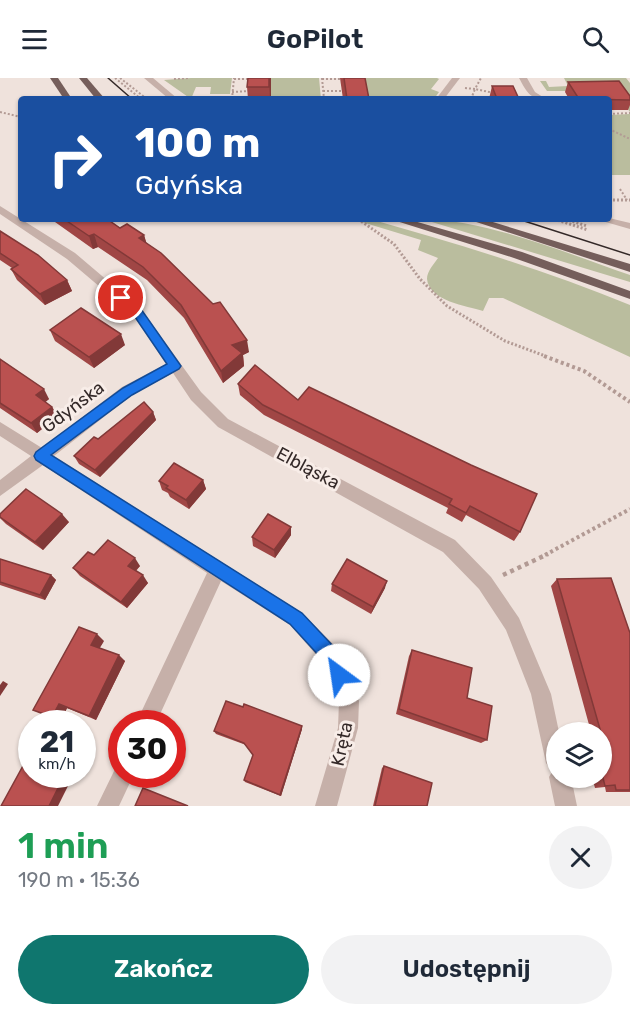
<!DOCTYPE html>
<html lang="pl">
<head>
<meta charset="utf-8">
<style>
	:root { --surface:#fff; --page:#f2f2f3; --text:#1f2937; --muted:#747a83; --accent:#0f766e }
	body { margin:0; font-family:Rubik,sans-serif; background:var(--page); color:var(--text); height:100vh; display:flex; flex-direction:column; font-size:22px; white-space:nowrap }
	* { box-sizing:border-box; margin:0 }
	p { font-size:20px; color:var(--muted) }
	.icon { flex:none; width:33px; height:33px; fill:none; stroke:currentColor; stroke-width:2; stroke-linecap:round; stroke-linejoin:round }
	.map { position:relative; height:728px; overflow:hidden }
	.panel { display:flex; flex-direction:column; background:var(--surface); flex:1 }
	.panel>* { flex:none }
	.hud { position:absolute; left:18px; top:18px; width:594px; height:126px; border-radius:6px; box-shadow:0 2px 4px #0004; background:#1a4fa0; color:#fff; overflow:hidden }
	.buttons { position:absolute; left:546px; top:644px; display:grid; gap:12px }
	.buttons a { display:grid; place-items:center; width:66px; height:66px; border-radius:50%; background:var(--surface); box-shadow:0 2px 4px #0004; font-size:30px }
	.speed { position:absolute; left:18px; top:632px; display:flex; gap:12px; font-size:30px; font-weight:700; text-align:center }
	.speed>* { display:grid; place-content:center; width:78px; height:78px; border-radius:50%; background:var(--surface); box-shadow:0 2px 4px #0004; line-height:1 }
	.speed small { font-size:15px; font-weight:400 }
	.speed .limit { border:9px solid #d22; background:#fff; color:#111 }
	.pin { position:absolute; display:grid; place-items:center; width:51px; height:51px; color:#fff; margin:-26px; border:3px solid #fff; border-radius:50%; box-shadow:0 2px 6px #0007 }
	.me { position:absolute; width:66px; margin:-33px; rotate:329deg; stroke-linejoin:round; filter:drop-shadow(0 0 4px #0008) }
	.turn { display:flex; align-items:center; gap:21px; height:126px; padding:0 18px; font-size:27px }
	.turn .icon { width:78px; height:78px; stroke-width:2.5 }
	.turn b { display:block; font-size:42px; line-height:51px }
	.round { display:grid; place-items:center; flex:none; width:63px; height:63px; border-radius:32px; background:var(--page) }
	.summary { display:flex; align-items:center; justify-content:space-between; height:102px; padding:0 18px }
	h1 { font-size:36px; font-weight:600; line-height:45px; color:#1e9e55 }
	.button { display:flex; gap:12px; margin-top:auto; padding:12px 18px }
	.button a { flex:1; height:69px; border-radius:36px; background:var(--accent); color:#fff; font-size:24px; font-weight:600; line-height:69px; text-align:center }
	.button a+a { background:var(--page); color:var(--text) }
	header { display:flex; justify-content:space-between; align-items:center; height:78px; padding:0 18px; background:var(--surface); font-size:27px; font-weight:600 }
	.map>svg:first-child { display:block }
	.green { fill:#babd9e }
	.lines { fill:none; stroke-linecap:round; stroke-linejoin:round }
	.path-far3 { stroke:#b29a94; stroke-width:2; stroke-dasharray:2 2; stroke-linecap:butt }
	.path-far2 { stroke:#b29a94; stroke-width:3; stroke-dasharray:2 2; stroke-linecap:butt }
	.path-far1 { stroke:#b29a94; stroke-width:4; stroke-dasharray:3 3; stroke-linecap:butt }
	.path { stroke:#b29a94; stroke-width:4.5; stroke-dasharray:4 4; stroke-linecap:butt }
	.minor { fill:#c6b0a9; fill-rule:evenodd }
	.major { fill:#755e5b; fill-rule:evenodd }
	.tram { stroke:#342928; stroke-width:1.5 }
	.wall { fill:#a04645 }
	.shaded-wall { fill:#823938 }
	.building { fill:#ba5150; stroke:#823938; stroke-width:1.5 }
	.route { fill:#1a73e8; stroke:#114b97; stroke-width:1.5 }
	.labels { text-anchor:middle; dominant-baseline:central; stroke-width:6; stroke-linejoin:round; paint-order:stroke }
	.street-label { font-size:18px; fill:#342928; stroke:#f8ede8 }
</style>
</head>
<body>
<header><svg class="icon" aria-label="menu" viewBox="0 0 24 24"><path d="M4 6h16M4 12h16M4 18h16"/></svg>GoPilot<svg class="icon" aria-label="search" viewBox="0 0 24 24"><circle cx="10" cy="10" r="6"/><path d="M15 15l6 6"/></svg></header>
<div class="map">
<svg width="630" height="728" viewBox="0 0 630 728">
	<rect width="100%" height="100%" fill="#efe2dc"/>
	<g class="green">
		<path d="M191 0H232L230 16H210L211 9H196L191 21 164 2Z"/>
		<path d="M271 0H319L321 21H271Z"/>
		<path d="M359 0H437L439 1 431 11 439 14 434 21H363Z"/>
		<path d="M564 0H626L630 5V34L615 13H547L540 3H546L549 9 568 8Z"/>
		<path d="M630 36V97H609V37Z"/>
		<path d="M352 141H370C458 166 545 192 630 227V279L503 220H489L483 233C467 228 429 223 427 201 427 193 434 186 438 180L418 172 421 162Z"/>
		<path d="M422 141C485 141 569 176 630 197V204Z"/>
	</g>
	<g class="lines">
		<g class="path-far3">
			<path d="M115 0 141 21"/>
			<path d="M120 0 147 21"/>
			<path d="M322 0 324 21"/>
			<path d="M174 1 189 0"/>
			<path d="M234 1H251"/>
			<path d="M322 1H340"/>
			<path d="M465 10 475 11 481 0"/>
			<path d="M323 13H342"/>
			<path d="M232 14 250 13"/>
			<path d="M232 21 234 0"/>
			<path d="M471 21 475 11 494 15"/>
			<path d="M0 34 21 39"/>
			<path d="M609 36 630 35"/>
			<path d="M609 51 630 61"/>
			<path d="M620 111 627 122"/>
			<path d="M609 122H630"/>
		</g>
		<g class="path-far2">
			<path d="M609 122H630"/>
			<path d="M358 141 394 166 420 201 447 228 505 263 548 279"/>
			<path d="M554 141 588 152"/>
			<path d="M565 141 587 148"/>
		</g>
		<g class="path-far1">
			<path d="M544 278 584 293 630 324"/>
			<path d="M545 477 630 431"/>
		</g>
		<path class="path" d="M503 497 548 476"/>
		<g class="minor">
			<path d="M144 0H153L178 21H169Z"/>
			<path d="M452 0H460L444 21H436Z"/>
			<path d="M519 0H527L535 14 546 21C529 21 527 14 519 0Z"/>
			<path d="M0 128 75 175 141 231 201 314 228 341 455 462 491 499 519 540 551 616 559 654H556V699H571L577 728H555L549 699 552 694 546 685 531 616 506 552 479 511 443 474 218 349 191 322 173 295 132 317 54 378 302 535 334 567 359 623 358 650 337 728H315L338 650 339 623 320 581 290 547 221 503 156 645H136L207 495 43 387 0 418V402L31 378 0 358V344L42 370 122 309 166 286 133 237 67 181 0 136Z"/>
			<path d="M609 140 630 145V151L595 141Z"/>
			<path d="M122 686V696H134L119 728H97L116 689Z"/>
		</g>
		<g class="major">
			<path d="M50 0H58L72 21H64Z"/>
			<path d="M79 0H87L105 21H96Z"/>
			<path d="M390 141H407L522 174 630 213V221L514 180Z"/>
			<path d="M467 141H483L630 186V194Z"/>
		</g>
		<g class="tram">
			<path d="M108 0 132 21"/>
			<path d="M518 141 630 177"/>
		</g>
	</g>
	<g class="wall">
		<path d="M248 0H271V21H248L247 9Z"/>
		<path d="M340 0H365L369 21H343Z"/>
		<path d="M568 4 630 18V27L628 32H609V21H569L565 14Z"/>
		<path d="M492 8 519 21H489Z"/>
		<path d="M54 141H107L120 150 144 157 146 165 249 274 243 277 244 288 223 305 184 240 147 202 98 169 93 171 55 144Z"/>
		<path d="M0 153 67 202 72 213 45 227 17 202 11 191 12 190 0 182Z"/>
		<path d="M50 252 125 267 94 290 55 263Z"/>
		<path d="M0 281 49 321 45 324 52 329 58 338 37 355 0 330Z"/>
		<path d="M238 306 298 322 520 454 514 463 466 437 462 444 446 435 448 430 264 337 240 317Z"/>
		<path d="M153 334 156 342 100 399 79 386 74 378 98 361Z"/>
		<path d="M203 402 206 411 189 431 170 419 168 415 162 412 159 403Z"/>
		<path d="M0 436 69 444 43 472 6 446 0 440Z"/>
		<path d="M291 457 275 480 253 468 252 459Z"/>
		<path d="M94 477 140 488 136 493 148 505 127 530 80 498 73 490Z"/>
		<path d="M0 481 51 497 56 502 45 522 0 507Z"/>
		<path d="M557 501 630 555V714H606L605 709 595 710 592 699H602V654H591L551 508Z"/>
		<path d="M332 506 385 510 371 536 331 513Z"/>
		<path d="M104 563 99 570 125 583 96 642 67 630 61 643 33 632Z"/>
		<path d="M412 572 467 620 487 662 481 665 396 636 409 578Z"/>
		<path d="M243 629 302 648V651L281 718 245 704 244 702 253 677 246 667 216 656 214 653Z"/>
		<path d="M384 688 427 728H373L382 690Z"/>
	</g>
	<g class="shaded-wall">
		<path d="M269 0H271V21H270Z"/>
		<path d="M94 156 98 169 93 171 89 158Z"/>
		<path d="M144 157 148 170 139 160Z"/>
		<path d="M67 202 72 213 45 227 40 216Z"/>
		<path d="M121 256 125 267 94 290 89 279Z"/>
		<path d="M247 262 249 274 243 277 244 288 223 305 221 293 232 267Z"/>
		<path d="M44 311 49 321 42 327 36 317Z"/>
		<path d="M52 329 58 338 37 355 31 345Z"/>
		<path d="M153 334 156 342 100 399 95 392Z"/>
		<path d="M203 402 206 411 189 431 186 422Z"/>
		<path d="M62 436 69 444 43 472 35 464Z"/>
		<path d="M291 449V457L275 480 274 472Z"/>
		<path d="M135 480 140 488 133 495 128 488Z"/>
		<path d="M51 497 56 502 45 522 40 517Z"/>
		<path d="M143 497 148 505 127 530 121 524Z"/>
		<path d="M387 503 385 510 371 536 373 529Z"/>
		<path d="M97 556 104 563 98 573 91 567Z"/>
		<path d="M119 577 125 583 96 642 89 638Z"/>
		<path d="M3 603 8 606 0 618V607Z"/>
		<path d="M59 626 67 630 61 643 52 639Z"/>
		<path d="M302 648V651L281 718 280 717Z"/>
		<path d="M47 696H50L70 704 58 728H49Z"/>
	</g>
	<g class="building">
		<path d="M248 0H269V9H247Z"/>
		<path d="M344 0H365L369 21H347Z"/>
		<path d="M619 3 630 18V22L579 21 568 4Z"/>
		<path d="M492 8H513L519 21H497Z"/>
		<path d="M64 141H107L120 150 127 146 144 157 139 160 161 175 213 226 220 224 247 262 232 267 242 275 221 293 181 227 143 189 94 156 89 158Z"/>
		<path d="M0 153 38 177 67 202 40 216 11 191 18 187 0 175Z"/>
		<path d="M81 230 121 256 89 279 50 252Z"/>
		<path d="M0 281 44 311 36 317 52 329 31 345 0 325Z"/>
		<path d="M255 287 298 322 309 309 471 387 537 416 520 454 470 428 466 435 449 426 452 421 263 327 238 306Z"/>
		<path d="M144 324 153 334 95 392 74 378 94 359 98 361Z"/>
		<path d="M174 385 203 402 186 422 166 410 168 408 159 403Z"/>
		<path d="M26 411 62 436 35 464 0 439V436Z"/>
		<path d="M268 436 291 449 274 472 252 459Z"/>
		<path d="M108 462 135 480 128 488 143 497 121 524 73 490 88 474 94 477Z"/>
		<path d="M0 481 51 497 40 517 0 504Z"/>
		<path d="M347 481 387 503 373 529 332 506Z"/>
		<path d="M611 500 630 555V712H616L615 707 605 708 602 696V679H608L557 501Z"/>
		<path d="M79 549 97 556 91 567 119 577 89 638 59 626 52 639 33 632Z"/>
		<path d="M412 572 472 590 467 620 492 628 487 662 399 631Z"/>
		<path d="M226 623 243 629 244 626 302 648 280 717 244 702 253 677 244 665 214 653Z"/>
		<path d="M24 686 32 690V696H47L62 702 49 728H1Z"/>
		<path d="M384 688 432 705 427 728H375Z"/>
		<path d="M143 710 188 728H135Z"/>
	</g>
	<path class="route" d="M121 216 141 231 181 288 179 291 132 317 51 377 302 535 333 568 348 597 345 603 339 605 333 603 321 580 290 546 36 382 34 378 36 374 123 310 167 286 133 236 117 222V217Z"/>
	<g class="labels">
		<g class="street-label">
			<text transform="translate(73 329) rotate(-37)">Gdyńska</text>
			<text transform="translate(308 390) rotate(28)">Elbląska</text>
			<text transform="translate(342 666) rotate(-78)">Kręta</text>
		</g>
	</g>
</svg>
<div class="buttons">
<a><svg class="icon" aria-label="layers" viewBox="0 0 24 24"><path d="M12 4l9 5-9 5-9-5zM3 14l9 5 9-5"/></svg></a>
</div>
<div class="speed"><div>21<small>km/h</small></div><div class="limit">30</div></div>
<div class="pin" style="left:121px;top:220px;background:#d93025"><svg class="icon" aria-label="arrive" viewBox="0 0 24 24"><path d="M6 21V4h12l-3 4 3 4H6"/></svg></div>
<svg class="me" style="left:339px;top:597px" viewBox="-20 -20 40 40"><circle r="19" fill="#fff"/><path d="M0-13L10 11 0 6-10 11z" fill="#1a73e8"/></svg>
<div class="hud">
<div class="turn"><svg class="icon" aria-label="right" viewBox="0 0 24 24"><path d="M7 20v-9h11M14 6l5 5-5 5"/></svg><div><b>100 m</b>Gdyńska</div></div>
</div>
</div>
<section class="panel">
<div class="summary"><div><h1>1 min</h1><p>190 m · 15:36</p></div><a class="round"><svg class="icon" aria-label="close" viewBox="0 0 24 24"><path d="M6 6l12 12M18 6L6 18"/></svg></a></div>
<div class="button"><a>Zakończ</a><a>Udostępnij</a></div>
</section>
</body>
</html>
